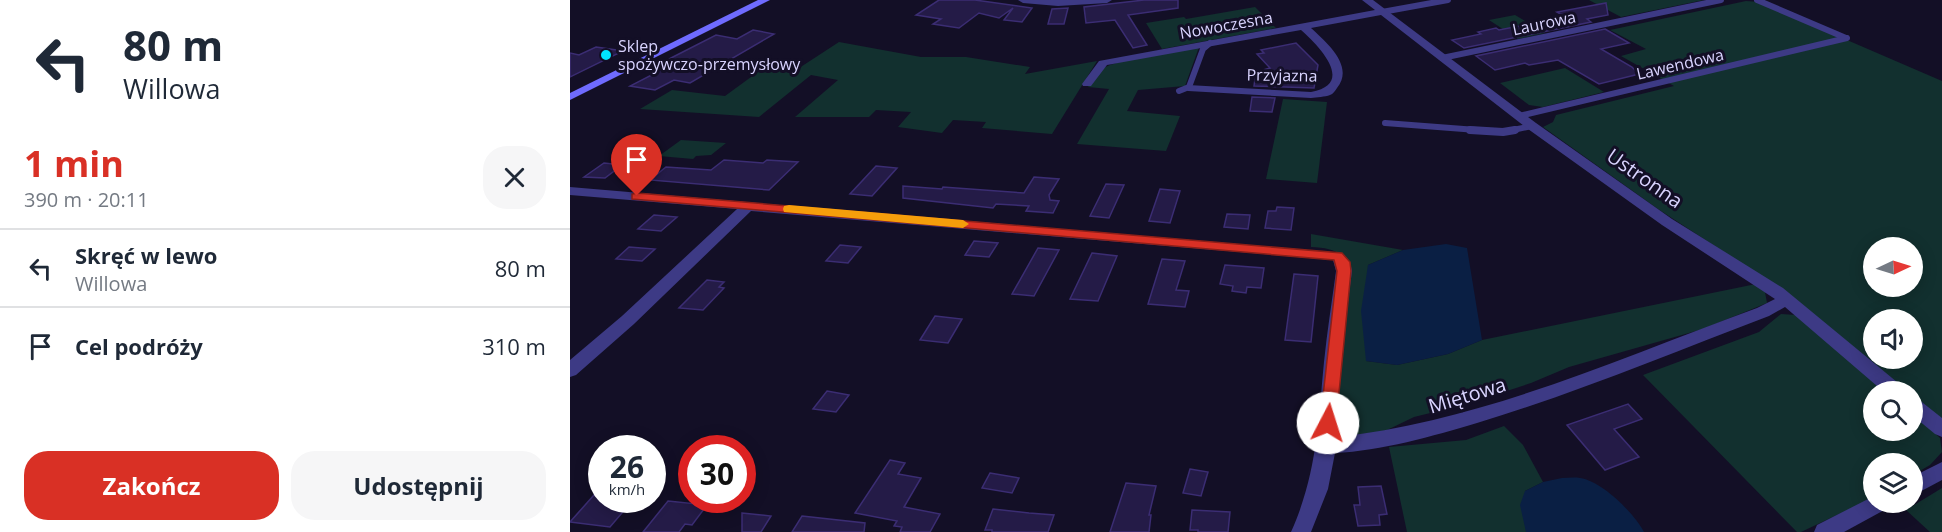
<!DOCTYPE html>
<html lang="pl">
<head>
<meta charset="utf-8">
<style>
	:root { --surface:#fff; --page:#f6f6f7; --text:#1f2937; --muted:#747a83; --line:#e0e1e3; --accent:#d93025 }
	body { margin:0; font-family:"Open Sans",sans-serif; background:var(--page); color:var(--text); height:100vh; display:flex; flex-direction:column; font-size:22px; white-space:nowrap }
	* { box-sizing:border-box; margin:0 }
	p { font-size:20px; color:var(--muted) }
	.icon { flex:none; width:33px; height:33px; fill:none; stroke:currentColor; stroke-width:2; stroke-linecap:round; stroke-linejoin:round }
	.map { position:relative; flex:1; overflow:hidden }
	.sheet { display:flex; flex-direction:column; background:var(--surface); width:570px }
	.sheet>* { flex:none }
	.top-card { background:#fff; color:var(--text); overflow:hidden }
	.needle { width:39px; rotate:86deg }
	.controls { position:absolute; left:1293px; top:237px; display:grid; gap:12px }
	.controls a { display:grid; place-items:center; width:60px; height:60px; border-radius:50%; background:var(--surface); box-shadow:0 3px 15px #0003; font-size:30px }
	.speed { position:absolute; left:18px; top:435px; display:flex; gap:12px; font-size:30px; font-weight:700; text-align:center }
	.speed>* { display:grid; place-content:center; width:78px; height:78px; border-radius:50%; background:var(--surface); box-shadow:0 3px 15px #0003; line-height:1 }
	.speed small { font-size:15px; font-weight:400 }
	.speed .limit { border:9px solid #d22; background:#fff; color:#111 }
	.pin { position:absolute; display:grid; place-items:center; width:51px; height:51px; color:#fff; margin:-62px -26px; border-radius:50% 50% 50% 0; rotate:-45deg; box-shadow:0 0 6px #0007 }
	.pin .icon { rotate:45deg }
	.me { position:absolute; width:66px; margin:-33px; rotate:5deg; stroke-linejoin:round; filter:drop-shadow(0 0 4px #0008) }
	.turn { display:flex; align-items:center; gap:21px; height:126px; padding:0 24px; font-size:27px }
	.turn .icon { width:78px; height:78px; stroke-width:2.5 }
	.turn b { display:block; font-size:42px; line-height:51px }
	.round { display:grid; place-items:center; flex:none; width:63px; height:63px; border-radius:24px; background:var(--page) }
	.summary { display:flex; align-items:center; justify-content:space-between; height:102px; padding:0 24px }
	h1 { font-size:36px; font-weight:700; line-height:45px; color:var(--accent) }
	.primary-button { display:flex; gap:12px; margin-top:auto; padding:12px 24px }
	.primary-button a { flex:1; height:69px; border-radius:24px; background:var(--accent); color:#fff; font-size:24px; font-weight:700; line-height:69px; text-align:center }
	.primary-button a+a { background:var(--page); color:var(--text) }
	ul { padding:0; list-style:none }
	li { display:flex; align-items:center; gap:18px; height:78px; padding:0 24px; border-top:2px solid var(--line) }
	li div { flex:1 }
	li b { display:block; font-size:22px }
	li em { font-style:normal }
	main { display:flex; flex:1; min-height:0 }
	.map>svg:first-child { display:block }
	.green { fill:#12302f; fill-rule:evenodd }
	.water { fill:#0a1f44 }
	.building { fill:#241b47; stroke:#3b2d73; stroke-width:1.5 }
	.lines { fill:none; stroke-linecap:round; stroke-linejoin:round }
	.lane-far1 { stroke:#3d3a85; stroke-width:6 }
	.lane { stroke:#3d3a85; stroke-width:8 }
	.street { fill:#3d3a85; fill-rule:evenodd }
	.secondary { fill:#6f6bff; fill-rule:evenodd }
	.route { fill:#d93025; stroke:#8d1f18; stroke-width:1.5 }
	.slow { fill:#f59e0b }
	.poi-dot { fill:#00e5ff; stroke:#130f26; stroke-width:2 }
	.labels { text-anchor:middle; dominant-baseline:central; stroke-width:6; stroke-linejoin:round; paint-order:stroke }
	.far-street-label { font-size:16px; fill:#d9d4ff; stroke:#130f26 }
	.far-poi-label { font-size:16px; fill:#d9d4ff; stroke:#130f26; text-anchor:start }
	.street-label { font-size:20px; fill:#d9d4ff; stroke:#130f26 }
</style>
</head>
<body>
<main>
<section class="sheet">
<div class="top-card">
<div class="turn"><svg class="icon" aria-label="left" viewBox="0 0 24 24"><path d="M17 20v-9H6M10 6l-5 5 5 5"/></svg><div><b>80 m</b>Willowa</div></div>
</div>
<div class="summary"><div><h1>1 min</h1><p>390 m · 20:11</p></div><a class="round"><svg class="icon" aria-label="close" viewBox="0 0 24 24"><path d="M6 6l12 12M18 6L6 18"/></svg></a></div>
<ul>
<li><svg class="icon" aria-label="left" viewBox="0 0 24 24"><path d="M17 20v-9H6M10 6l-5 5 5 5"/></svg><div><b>Skręć w lewo</b><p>Willowa</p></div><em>80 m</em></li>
<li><svg class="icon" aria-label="arrive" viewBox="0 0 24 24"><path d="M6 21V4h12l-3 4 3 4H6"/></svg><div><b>Cel podróży</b></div><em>310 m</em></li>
</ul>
<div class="primary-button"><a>Zakończ</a><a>Udostępnij</a></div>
</section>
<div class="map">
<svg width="1372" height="532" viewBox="0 0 1372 532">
	<rect width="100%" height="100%" fill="#130f26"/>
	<g class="green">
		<path d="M1019 0H1134L1051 17Z"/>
		<path d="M1176 1 1189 2 1372 81V420L1343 397 1342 392 1336 391 1200 282 1088 209 973 127 983 122 986 115 1104 86 1051 56 1076 49 1040 30ZM1304 248H1342V286H1304ZM1304 320H1342V358H1304Z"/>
		<path d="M685 7 706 28 592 49 576 23 614 17 616 19Z"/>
		<path d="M945 15 975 33 948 39 919 20Z"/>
		<path d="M269 42 351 57H396L460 67 455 74 527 61 482 134 412 128 416 122 383 120 372 133 328 127 341 112 306 110 299 117H225L268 80 241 75 189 117 70 109 102 90 155 96 192 69 223 72Z"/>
		<path d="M629 47 615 86 568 90 557 111 610 116 596 151 507 144 539 89 518 87 529 70 540 65 560 59Z"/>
		<path d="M995 68 1034 92 973 107 959 105 930 83Z"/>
		<path d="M713 99 757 102 747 183 696 179Z"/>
		<path d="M111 140 156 143 141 155 126 156 123 159 89 156Z"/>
		<path d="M741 234 833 250 798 265 796 361 827 365 878 354 912 340 1186 284 1195 292 1197 303 1133 329 999 367 961 383 897 404 844 417 815 431 769 437 765 434 773 320 781 267C771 250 760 248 741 247Z"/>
		<path d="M1211 314 1226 315 1317 391 1304 392V430H1342L1343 412 1370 438 1372 452 1360 465 1343 475 1342 464H1304L1303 498 1231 532H1227L1073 375 1189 332Z"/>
		<path d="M934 426 953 445 973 482 955 491 956 532H837L819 447 896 440Z"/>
		<path d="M1372 488V532H1360L1336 510Z"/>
	</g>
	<g class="water">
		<path d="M876 244 897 248 912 340 878 354 827 365 796 361 791 311 798 265 833 250Z"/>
		<path d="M992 478C998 478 1004 477 1010 478 1032 481 1064 513 1074 532H956L950 505 955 491 973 482Z"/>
	</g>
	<g class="building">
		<path d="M369 0H405L462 8 452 22 434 20 443 8 429 18 409 13 389 28 363 24 371 19 346 15Z"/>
		<path d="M574 0H608V8L558 15 577 45 563 48 545 20 516 23 514 7Z"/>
		<path d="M1036 3 1038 15 1017 19 1021 22 894 48 882 40 911 34 908 32 926 28 929 30 996 17 987 12Z"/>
		<path d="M498 8 494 24H478L482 9Z"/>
		<path d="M1035 29 1059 43 1031 49 1062 67 1069 74 1029 84 988 60 959 65 955 63 925 70 906 56Z"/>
		<path d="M183 30 204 34 120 83 104 80 85 90 60 86 105 63 96 61 101 58 146 35 167 39Z"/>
		<path d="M726 43 748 65 744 88 684 86 686 72 700 68 687 54 694 53 691 50Z"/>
		<path d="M26 47 53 51 0 77V53L9 55Z"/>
		<path d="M682 97 705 98 702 112 680 111Z"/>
		<path d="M154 160 193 163 197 160 228 162 199 190 80 180 96 167 141 170Z"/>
		<path d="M34 163 52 165 35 178 14 177Z"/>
		<path d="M306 166 327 168 302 196 280 194Z"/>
		<path d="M464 177 489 179 479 195 480 200 489 201 483 213 456 211 459 206 426 204 423 208 333 198V186L372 189 373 187 454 193Z"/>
		<path d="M536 184 554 185 539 218 520 216Z"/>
		<path d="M590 189 610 191 600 223 579 221Z"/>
		<path d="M707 207 724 208 721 230 695 228 698 211H706Z"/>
		<path d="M657 214 680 215 678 229 654 227Z"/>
		<path d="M84 215 107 217 91 231 68 229Z"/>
		<path d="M404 241 428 243 419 257 395 255Z"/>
		<path d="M270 245 291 247 278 263 256 261Z"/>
		<path d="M59 247 85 249 72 261 46 259Z"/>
		<path d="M468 248 489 250 464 296 442 294Z"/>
		<path d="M522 253 547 256 528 301 500 299Z"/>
		<path d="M592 259 615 261 606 290 619 291 615 307 578 304Z"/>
		<path d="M655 265 694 268 691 288 677 287 676 293 662 291 663 286 650 284Z"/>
		<path d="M724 274 748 276 741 342 715 340Z"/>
		<path d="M137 280 154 282 149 287 154 288 133 310 109 308Z"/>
		<path d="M365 316 392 319 378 343 350 340Z"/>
		<path d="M257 391 279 395 266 412 243 409Z"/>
		<path d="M1058 404 1072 419 1044 429 1069 457 1035 470 997 425Z"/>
		<path d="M320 460 335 463 328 474 351 478 334 507 370 514 360 532H330L332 527 324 526 327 521 285 513Z"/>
		<path d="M620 469 638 472 631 496 613 493Z"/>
		<path d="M420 473 449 478 442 493 412 488Z"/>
		<path d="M556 483 586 486 579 515H581L579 532H540Z"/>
		<path d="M32 486V500H63L40 527 0 522Z"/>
		<path d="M811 486 817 514 809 515 810 525 788 526 784 505H790L788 487Z"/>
		<path d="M98 501 137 505 122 525 115 524 109 532H73Z"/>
		<path d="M423 509 459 513 484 515 478 532H422V530H415Z"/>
		<path d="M622 510 660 512 658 532H628V530H620Z"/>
		<path d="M172 513 201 516 191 532H172Z"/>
		<path d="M232 516 295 523 294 532H222Z"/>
	</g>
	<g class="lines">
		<g class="lane-far1">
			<path d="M1187 0 1276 38"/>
			<path d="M812 12 878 0"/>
			<path d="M872 58 1151 0"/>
			<path d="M609 91 619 87 633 49 640 43"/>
			<path d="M949 116 1277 38"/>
			<path d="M815 123 920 131"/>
			<path d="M938 131 962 126"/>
		</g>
		<path class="lane" d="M900 130 933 132 945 130"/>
		<g class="street">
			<path d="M448 0H542L537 3 488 6 453 3Z"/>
			<path d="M792 0H803L966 123 1102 219 1213 288 1333 387 1336 392H1314L1215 307 1199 316C1102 353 1006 393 907 423 863 436 811 451 765 453L758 489 741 532H721C747 474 748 424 754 362 757 332 762 301 766 271L763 260 181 211 64 324 6 375 0 377V360L52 316 167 209 0 195V187L772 253 780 262 782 271 773 339 766 437C913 421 1050 358 1187 308L1205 299 1092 225 958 129 811 15 741 28C756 42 785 66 767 88 765 91 763 94 760 95 755 97 747 97 741 98L618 91 613 88 618 85 741 92C786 84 749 46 731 30L537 65 521 86H513L512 84 529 61 805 10Z"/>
			<path d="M1342 397 1348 399 1372 418V437L1365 434 1342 415Z"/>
			<path d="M1372 462V480L1342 496V477Z"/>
			<path d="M1304 496V502H1321L1318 508 1274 532H1244L1247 525Z"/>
		</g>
		<path class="secondary" d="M188 0H200L0 100V93Z"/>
	</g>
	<path class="route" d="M67 193 772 253 780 262 781 271 766 423 764 428 758 430 752 428 750 423 767 271 764 260 62 199V194Z"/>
	<path class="slow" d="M219 205 393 220 399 224 393 228 214 212 213 209 214 206Z"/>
	<circle class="poi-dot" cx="36" cy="55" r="6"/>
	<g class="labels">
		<g class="far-street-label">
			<text transform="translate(974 23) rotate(-12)">Laurowa</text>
			<text transform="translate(656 25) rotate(-10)">Nowoczesna</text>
			<text transform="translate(1110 64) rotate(-13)">Lawendowa</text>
			<text transform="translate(712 75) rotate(1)">Przyjazna</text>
		</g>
		<g class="far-poi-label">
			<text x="48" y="46">Sklep<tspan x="48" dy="18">spożywczo-przemysłowy</tspan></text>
		</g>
		<g class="street-label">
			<text transform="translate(1075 178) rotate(35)">Ustronna</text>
			<text transform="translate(897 395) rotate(-17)">Miętowa</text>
		</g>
	</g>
</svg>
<div class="controls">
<a><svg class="needle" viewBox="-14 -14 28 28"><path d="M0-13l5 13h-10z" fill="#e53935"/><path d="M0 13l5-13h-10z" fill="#747a83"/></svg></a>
<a><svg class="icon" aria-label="sound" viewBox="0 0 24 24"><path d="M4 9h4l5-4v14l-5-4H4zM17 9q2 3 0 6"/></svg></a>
<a><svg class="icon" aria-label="search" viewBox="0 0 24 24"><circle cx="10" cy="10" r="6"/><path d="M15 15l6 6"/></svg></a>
<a><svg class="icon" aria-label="layers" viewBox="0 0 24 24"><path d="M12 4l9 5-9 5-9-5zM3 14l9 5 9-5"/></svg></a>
</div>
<div class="speed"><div>26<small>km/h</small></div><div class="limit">30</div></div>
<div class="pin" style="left:67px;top:196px;background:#d93025"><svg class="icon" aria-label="arrive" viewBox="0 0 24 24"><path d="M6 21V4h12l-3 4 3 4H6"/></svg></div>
<svg class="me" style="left:758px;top:423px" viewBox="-20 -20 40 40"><circle r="19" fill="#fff"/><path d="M0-13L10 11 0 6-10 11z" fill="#d93025"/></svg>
</div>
</main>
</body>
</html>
